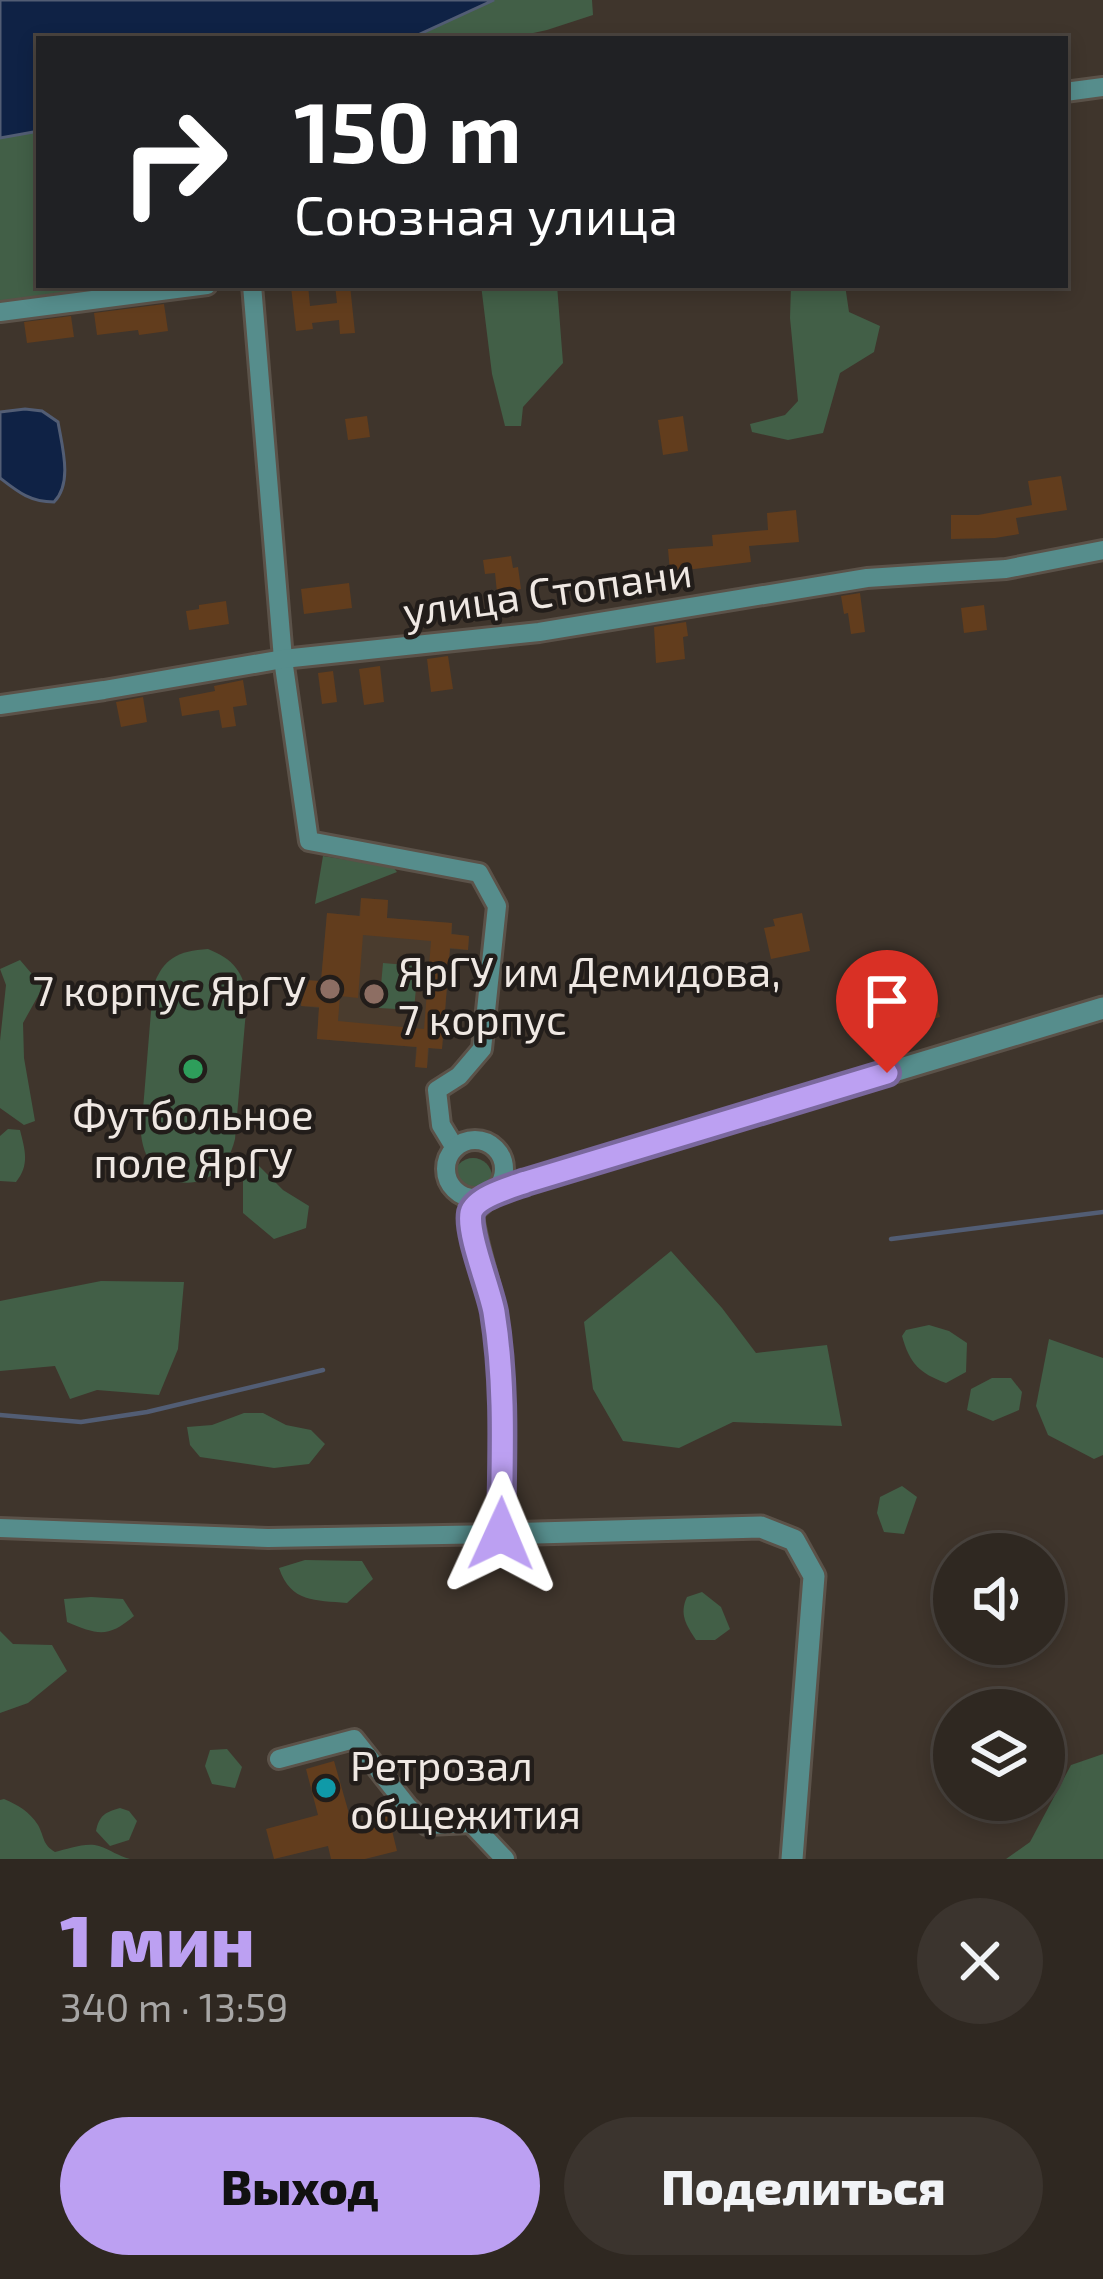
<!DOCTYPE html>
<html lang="ru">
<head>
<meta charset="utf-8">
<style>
	:root { --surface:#2f2821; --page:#3b342e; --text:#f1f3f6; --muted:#a7a6a5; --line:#4a443f; --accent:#bca0f2 }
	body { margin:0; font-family:"Exo 2",sans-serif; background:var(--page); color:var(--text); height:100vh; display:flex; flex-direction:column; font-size:45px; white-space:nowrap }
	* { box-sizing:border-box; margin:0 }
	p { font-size:39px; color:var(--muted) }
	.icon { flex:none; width:66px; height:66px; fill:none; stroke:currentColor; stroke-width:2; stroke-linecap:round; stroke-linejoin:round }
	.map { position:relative; height:1859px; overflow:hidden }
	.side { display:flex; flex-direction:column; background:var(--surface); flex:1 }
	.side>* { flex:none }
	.banner { position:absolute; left:36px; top:36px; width:1032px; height:252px; border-radius:0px; box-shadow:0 6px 18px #0003,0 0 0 3px var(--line); background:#202124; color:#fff; overflow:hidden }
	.buttons { position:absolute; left:933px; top:1533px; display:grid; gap:24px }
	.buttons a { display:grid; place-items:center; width:132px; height:132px; border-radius:50%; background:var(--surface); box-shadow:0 6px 18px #0003,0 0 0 3px var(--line); font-size:60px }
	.pin { position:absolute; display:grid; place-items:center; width:102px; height:102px; color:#fff; margin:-123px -51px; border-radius:50% 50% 50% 0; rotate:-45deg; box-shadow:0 0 12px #0007 }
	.pin .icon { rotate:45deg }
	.me { position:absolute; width:132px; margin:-66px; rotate:1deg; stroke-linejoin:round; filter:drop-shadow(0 0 9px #0008) }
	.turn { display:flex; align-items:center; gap:42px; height:252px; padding:0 60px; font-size:54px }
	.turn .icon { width:156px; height:156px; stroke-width:2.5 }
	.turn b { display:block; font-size:84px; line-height:102px }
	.round { display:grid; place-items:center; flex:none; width:126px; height:126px; border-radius:63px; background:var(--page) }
	.summary { display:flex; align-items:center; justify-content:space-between; height:204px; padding:0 60px }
	h1 { font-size:72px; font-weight:800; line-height:90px; color:var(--accent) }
	.action { display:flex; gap:24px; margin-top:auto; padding:24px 60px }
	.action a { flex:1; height:138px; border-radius:72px; background:var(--accent); color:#111; font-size:48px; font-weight:800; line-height:138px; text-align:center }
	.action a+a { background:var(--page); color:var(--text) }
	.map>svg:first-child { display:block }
	.education { fill:#4a3c2e }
	.green { fill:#425f47 }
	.water { fill:#0f2245; stroke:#525d74; stroke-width:3 }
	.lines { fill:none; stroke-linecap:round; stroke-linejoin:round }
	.stream { stroke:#525d74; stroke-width:4.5 }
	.building { fill:#623d1d; fill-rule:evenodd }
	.minor-casing { stroke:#5b5249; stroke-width:24 }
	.tertiary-casing { stroke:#5b5249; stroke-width:27 }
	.minor { stroke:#568d8c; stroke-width:18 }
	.tertiary { stroke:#568d8c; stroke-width:21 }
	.route-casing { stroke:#7a689d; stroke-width:30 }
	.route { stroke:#bca0f2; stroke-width:21 }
	.education-dot { fill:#8d6e63; stroke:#221d1a; stroke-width:4.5 }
	.leisure-dot { fill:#2e9e5b; stroke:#221d1a; stroke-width:4.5 }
	.culture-dot { fill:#0f9aa8; stroke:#221d1a; stroke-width:4.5 }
	.labels { text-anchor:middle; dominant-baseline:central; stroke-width:9; stroke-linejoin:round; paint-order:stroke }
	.street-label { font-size:42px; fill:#efe8e3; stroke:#221d1a }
	.poi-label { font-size:42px; fill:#efe8e3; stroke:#221d1a; text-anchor:start }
</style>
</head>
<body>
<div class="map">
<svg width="1103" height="1859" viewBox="0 0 1103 1859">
	<rect width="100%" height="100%" fill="#3f352c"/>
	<path class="education" d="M361 898 388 900 387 918 452 923V934L469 936 468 950 450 949 442 1049 429 1048 427 1068 415 1067 416 1047 317 1039 319 1008 301 1006 303 980 321 981 327 913 359 916Z"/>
	<g class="green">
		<path d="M494 0H592L593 15 547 30 506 39H412Z"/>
		<path d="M39 131V285H152L0 303V138Z"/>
		<path d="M481 285H557L563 363 523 407 521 426H505L492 374Z"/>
		<path d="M791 285H845L849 312 880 326 874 352 840 373 823 433 788 440 752 432 750 424 785 415 798 401 790 318Z"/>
		<path d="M323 856 393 867 397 872 315 904Z"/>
		<path d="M208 949C233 959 244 972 247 999L235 1139C221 1200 147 1196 141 1134L153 987C163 958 178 951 208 949Z"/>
		<path d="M20 960 43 987 23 1023 24 1058 35 1121 24 1125 0 1108V1041L6 985 0 969Z"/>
		<path d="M383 963 418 966 414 1010 379 1008Z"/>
		<path d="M8 1129 20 1130C25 1150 30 1165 16 1182L0 1181V1136Z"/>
		<circle cx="473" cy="1177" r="19"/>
		<path d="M248 1164H257L283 1190 309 1206 306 1228 274 1239 243 1213V1178Z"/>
		<path d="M671 1251 722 1308 756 1353 827 1345 842 1426 733 1422 679 1448 623 1441 593 1389 584 1322Z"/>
		<path d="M101 1281 184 1282 178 1349 159 1395 97 1390 70 1399 55 1366 0 1371V1301Z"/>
		<path d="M929 1325 949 1331 967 1343 966 1372 946 1383C919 1373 910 1364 902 1336L906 1330Z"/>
		<path d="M1049 1339 1103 1358V1455L1094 1459 1048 1435 1036 1406Z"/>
		<path d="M992 1378H1011L1022 1392 1019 1410 993 1421 967 1410 971 1389Z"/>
		<path d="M244 1413H263L286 1425 311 1430 325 1444 309 1464 274 1468 200 1457 190 1445 187 1427 212 1425Z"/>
		<path d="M902 1486 917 1497 904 1534 884 1532 877 1513 880 1497Z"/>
		<path d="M305 1560 362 1561 373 1579 347 1603C315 1600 291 1603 279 1568Z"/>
		<path d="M702 1592 721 1607 730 1629 715 1640H696C686 1625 679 1614 687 1597Z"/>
		<path d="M91 1597 123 1599 134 1616C108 1638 98 1635 67 1622L64 1599Z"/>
		<path d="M0 1631 13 1644 52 1645 67 1671 28 1703 0 1713Z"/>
		<path d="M227 1749 242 1767 235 1788 212 1784 205 1766 210 1750Z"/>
		<path d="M1103 1754V1859H1006L1030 1842 1071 1765Z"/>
		<path d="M4 1799C18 1805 29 1811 38 1825 45 1838 42 1844 55 1852 68 1849 86 1842 99 1846 111 1850 118 1856 130 1859H0V1800Z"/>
		<path d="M120 1808 129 1811 137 1821 129 1840 110 1846 96 1831C99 1815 106 1812 120 1808Z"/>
	</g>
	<g class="water">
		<path d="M0 0H494L409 39H39V131L0 138Z"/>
		<path d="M25 409 42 411 58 422C62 446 73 483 54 502 30 502 18 492 0 478V412Z"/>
	</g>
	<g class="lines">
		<g class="stream">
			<path d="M891 1239 1103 1212"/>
			<path d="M0 1415 81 1422 147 1412 323 1370"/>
		</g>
	</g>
	<g class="building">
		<path d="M308 285 310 306 337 303 335 285H350L355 333 340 334 339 320 312 323 313 329 296 331 291 287Z"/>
		<path d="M164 304 168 331 139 335 138 330 97 335 94 313Z"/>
		<path d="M71 316 74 337 27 343 24 322Z"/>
		<path d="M367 416 370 437 348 440 345 419Z"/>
		<path d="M683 416 688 451 663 455 658 420Z"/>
		<path d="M1061 476 1067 510 1016 518 1019 534 995 538 951 539V515H978L1032 505 1028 481Z"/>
		<path d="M796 510 799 542 749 546 751 562 670 572 668 549 713 546 712 535 768 530 767 513Z"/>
		<path d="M511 556 513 568 518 567 521 589 497 593 495 573 485 574 483 560Z"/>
		<path d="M349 583 352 608 304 614 301 589Z"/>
		<path d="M860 593 865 632 851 634 848 613 844 614 841 596Z"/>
		<path d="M226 601 229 624 189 630 186 611 199 609V605Z"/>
		<path d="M984 605 987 630 964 633 961 608Z"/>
		<path d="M686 622 688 636 683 637 685 659 656 663 654 627Z"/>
		<path d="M448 656 453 689 431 692 427 659Z"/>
		<path d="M380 666 384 702 364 705 359 669Z"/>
		<path d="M333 671 337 702 322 704 318 673Z"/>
		<path d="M243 680 247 705 233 707 236 726 222 728 219 710 182 716 179 698 215 691 214 686Z"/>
		<path d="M143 697 147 722 121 727 116 702Z"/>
		<path d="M361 898 388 900 387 918 452 923 451 934 469 936 468 950 450 948 442 1049 428 1048 427 1068 415 1067 417 1047 317 1039 319 1007 301 1006 303 980 321 981 327 913 360 916ZM363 935 431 941 424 1029 338 1021 340 996 358 998Z"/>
		<path d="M802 913 810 951 771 959 764 928 775 926 773 919Z"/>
		<path d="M930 984 940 1017 915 1024 909 1004 921 1000 918 988Z"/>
		<path d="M334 1761 352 1824 388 1814 397 1851 365 1859H331L328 1846 274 1859 266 1829 318 1815 306 1769Z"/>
	</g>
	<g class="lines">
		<defs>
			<g id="minor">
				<path d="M1065 92 1103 87"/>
				<path d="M252 285 283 659 309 841 479 873 497 906 482 1049 459 1076 437 1090 441 1125 455 1148"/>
				<path d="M0 312 207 285"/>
				<path d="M0 705 104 690 283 659 539 632 867 578 1006 569 1103 550"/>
				<circle cx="475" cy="1169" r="29"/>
				<path d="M0 1528 268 1538 501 1534"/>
				<path d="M279 1759 354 1739 408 1807 427 1825 471 1823 505 1859"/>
			</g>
			<path id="tertiary" d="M792 1859 814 1576 794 1540 761 1527 501 1534C502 1460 507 1385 494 1312 488 1278 475 1246 471 1212L490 1195 526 1182 1103 1008"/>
		</defs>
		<use href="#minor" class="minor-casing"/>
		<use href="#tertiary" class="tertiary-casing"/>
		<use href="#minor" class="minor"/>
		<use href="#tertiary" class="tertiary"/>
	</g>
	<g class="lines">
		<defs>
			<path id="route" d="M501 1534C502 1460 506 1386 494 1312 490 1289 467 1234 471 1213 475 1197 512 1187 526 1182L887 1073"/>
		</defs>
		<use href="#route" class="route-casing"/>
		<use href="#route" class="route"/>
	</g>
	<g class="education-dot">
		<circle cx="330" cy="989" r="12"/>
		<circle cx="374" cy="994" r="12"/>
	</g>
	<circle class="leisure-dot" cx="193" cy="1069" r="12"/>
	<circle class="culture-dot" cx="326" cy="1788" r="12"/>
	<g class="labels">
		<g class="street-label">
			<text transform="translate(547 590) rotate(-8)">улица Стопани</text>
		</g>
		<g class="poi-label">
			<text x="398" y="970">ЯрГУ им Демидова,<tspan x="398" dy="48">7 корпус</tspan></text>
			<text x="306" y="989" text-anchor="end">7 корпус ЯрГУ</text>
			<text x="193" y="1113" text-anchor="middle">Футбольное<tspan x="193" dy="48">поле ЯрГУ</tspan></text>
			<text x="350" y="1764">Ретрозал<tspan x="350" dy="48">общежития</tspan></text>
		</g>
	</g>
</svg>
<div class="buttons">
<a><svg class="icon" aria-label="sound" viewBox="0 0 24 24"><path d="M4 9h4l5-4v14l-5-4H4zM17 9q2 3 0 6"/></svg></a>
<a><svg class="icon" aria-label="layers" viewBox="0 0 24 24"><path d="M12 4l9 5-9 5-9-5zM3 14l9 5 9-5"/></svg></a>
</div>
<div class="pin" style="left:887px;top:1073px;background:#d93025"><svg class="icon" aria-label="arrive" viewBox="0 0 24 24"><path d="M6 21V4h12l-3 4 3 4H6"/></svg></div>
<svg class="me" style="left:501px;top:1534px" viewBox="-20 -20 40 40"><path d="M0-17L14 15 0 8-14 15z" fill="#bca0f2" stroke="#fff" stroke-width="4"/></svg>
<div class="banner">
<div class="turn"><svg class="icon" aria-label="right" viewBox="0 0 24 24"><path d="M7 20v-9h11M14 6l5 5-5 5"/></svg><div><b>150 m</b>Союзная улица</div></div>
</div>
</div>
<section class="side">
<div class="summary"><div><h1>1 мин</h1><p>340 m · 13:59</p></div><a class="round"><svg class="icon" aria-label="close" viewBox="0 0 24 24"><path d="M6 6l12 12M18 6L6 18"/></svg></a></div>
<div class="action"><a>Выход</a><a>Поделиться</a></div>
</section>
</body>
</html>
